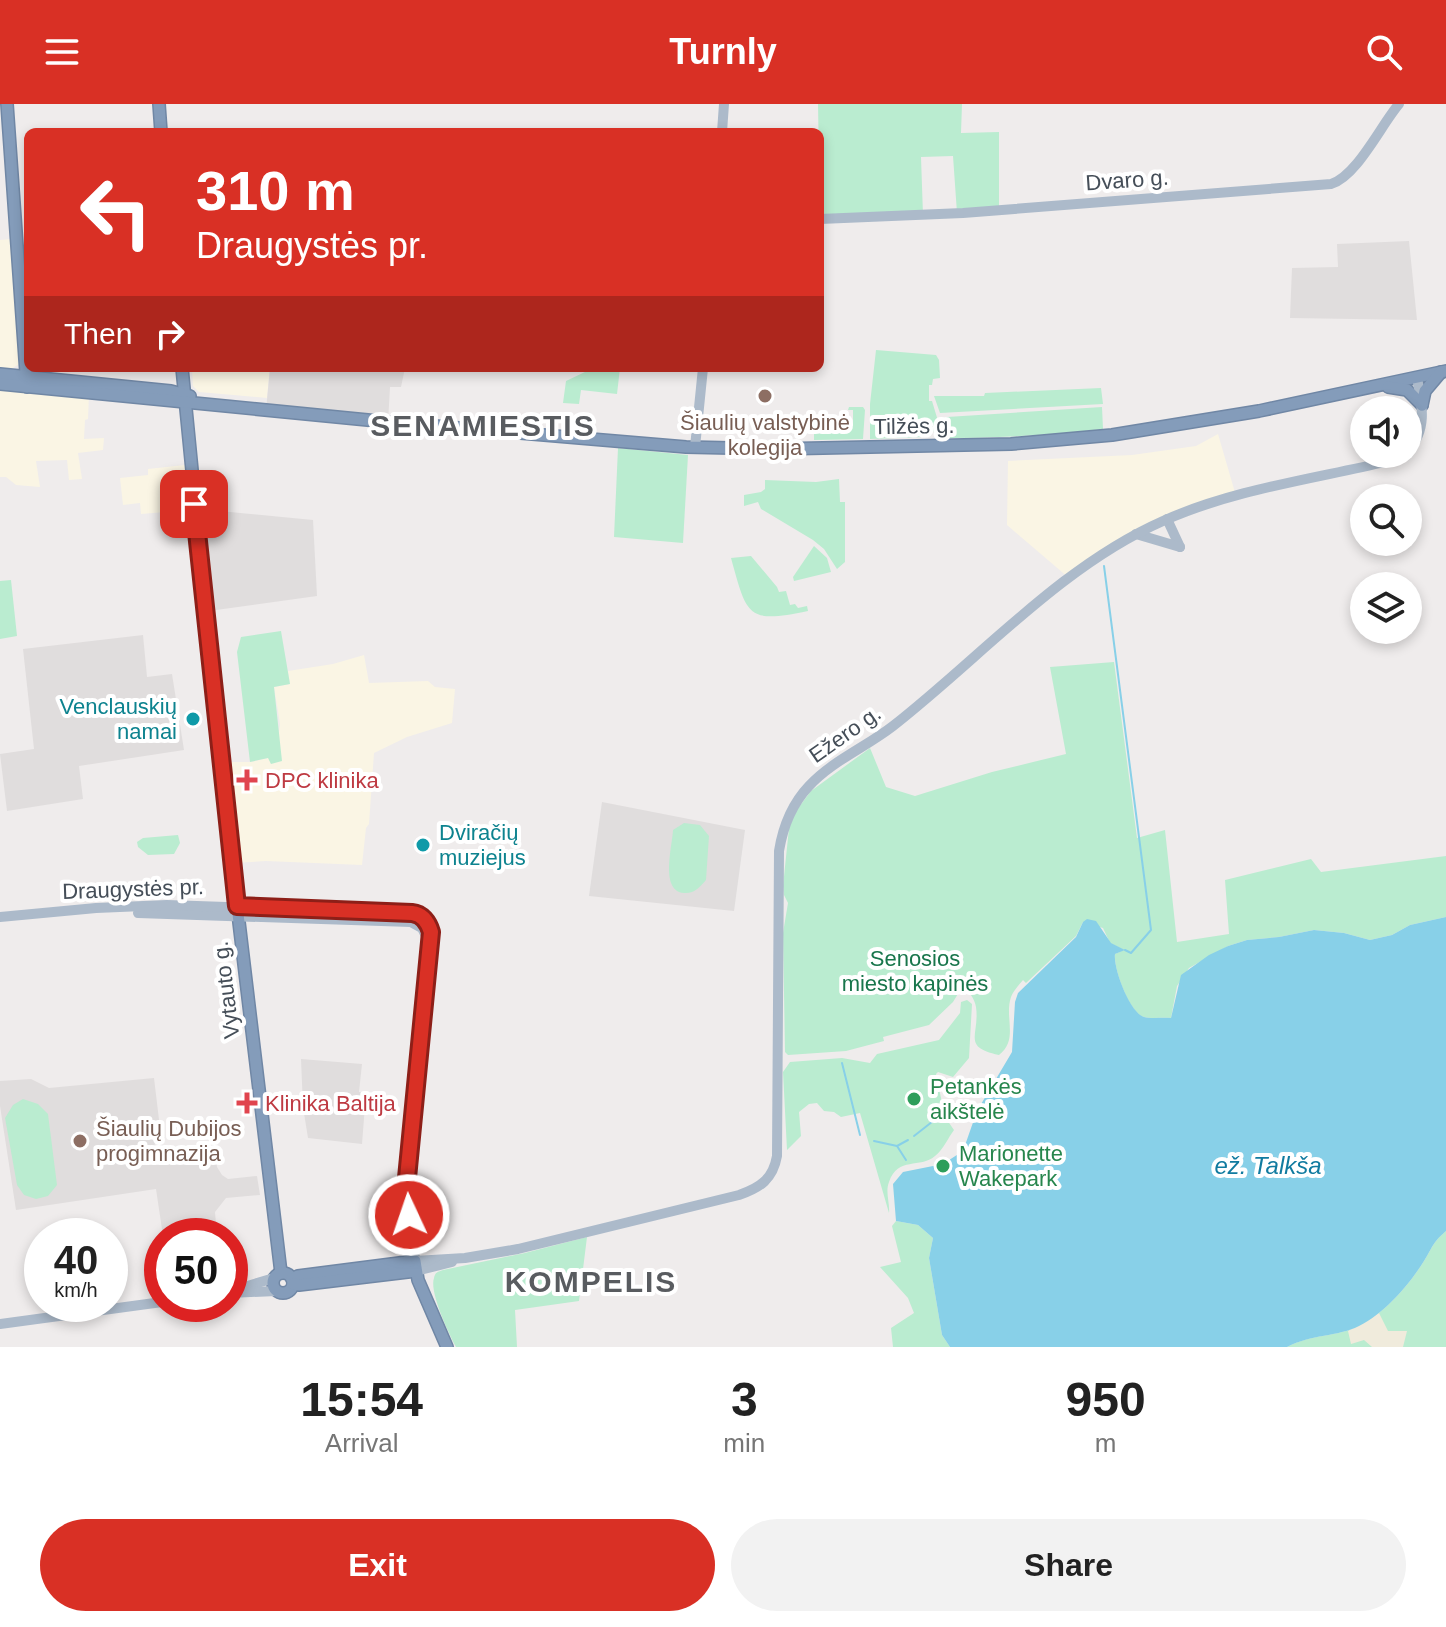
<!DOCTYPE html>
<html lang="en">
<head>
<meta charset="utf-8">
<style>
	:root { --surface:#fff; --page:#f2f2f2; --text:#222; --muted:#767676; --accent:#d93025 }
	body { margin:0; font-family:Arial,sans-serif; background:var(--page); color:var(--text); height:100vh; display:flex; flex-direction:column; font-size:30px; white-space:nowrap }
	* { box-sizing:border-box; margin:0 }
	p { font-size:26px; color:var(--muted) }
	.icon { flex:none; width:44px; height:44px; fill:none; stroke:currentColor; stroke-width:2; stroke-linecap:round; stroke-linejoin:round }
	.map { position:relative; height:1243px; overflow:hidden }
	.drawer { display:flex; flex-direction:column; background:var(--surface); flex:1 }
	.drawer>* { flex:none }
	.hud { position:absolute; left:24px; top:24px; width:800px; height:244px; border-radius:12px; box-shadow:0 4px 12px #0003; background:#d93025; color:#fff; overflow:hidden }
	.buttons { position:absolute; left:1350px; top:292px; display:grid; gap:16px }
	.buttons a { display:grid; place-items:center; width:72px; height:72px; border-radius:50%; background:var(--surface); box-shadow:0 4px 12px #0003; font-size:40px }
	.speed { position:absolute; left:24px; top:1114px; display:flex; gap:16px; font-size:40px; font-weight:700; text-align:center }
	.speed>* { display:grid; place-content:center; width:104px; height:104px; border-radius:50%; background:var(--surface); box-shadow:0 4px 12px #0003; line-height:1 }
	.speed small { font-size:20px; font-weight:400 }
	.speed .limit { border:12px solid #d22; background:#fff; color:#111 }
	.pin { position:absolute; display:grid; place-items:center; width:68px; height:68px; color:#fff; margin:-34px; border-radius:16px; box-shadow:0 4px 12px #0006 }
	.me { position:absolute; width:88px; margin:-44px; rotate:357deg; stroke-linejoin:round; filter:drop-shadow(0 0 6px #0008) }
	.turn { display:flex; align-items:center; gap:28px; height:168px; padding:0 40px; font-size:36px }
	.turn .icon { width:104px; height:104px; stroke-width:2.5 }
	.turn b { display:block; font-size:56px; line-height:68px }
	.then { display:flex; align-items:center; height:76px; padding:0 40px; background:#0003; gap:16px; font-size:30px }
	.eta { display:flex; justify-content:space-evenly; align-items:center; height:136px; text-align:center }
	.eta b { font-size:48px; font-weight:800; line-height:56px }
	.primary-button { display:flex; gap:16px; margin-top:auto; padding:16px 40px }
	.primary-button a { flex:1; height:92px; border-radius:48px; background:var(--accent); color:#fff; font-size:32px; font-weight:800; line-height:92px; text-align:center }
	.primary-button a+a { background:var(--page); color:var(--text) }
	header { display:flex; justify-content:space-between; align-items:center; height:104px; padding:0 40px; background:var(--accent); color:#fff; font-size:36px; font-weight:800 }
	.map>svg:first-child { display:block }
	.commercial { fill:#faf5e4 }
	.education { fill:#e0dddd }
	.green { fill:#baecd0 }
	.sand { fill:#f0ebdc }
	.water { fill:#88d0e8 }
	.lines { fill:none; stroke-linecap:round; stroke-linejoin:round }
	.stream { stroke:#88d0e8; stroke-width:2 }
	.highway-casing { stroke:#7087a5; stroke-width:14 }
	.major { stroke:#acbaca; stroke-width:10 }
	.highway { stroke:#849cba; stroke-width:11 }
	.route-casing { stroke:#8d1f18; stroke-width:20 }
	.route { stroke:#d93025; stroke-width:14 }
	.education-dot { fill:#8d6e63; stroke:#fff; stroke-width:3 }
	.culture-dot { fill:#0f9aa8; stroke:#fff; stroke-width:3 }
	.health-dot { fill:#e0444e; stroke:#fff; stroke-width:3 }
	.leisure-dot { fill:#2e9e5b; stroke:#fff; stroke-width:3 }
	.labels { text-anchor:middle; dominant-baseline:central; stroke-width:8; stroke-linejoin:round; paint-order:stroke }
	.street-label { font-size:22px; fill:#454e58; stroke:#fff }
	.education-label { font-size:22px; fill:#785e54; stroke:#fff }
	.culture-label { font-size:22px; fill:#0d838f; stroke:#fff; text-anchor:end }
	.health-label { font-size:22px; fill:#be3a42; stroke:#fff; text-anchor:start }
	.park-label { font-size:22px; fill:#19764c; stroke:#fff }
	.leisure-label { font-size:22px; fill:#27864d; stroke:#fff; text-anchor:start }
	.water-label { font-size:24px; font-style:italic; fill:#117ba0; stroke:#fff }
	.district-label { font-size:30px; font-weight:bold; letter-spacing:2px; fill:#595c60; stroke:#fff }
</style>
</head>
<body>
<header><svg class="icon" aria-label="menu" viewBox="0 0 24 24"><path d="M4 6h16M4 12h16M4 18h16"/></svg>Turnly<svg class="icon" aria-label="search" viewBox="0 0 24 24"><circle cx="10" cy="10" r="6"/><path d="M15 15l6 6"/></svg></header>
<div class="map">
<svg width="1446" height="1243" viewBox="0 0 1446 1243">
	<rect width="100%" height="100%" fill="#efecec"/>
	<g class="commercial">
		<path d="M12 135 21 259 11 265 0 263V136Z"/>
		<path d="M192 264H270L267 294 199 288 193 282Z"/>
		<path d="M0 283 89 291 88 315 85 316 84 335 104 334 103 346 78 349 82 375 69 376 67 356 36 357 40 383 16 381 6 373H0Z"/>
		<path d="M1218 330 1236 392 1167 415 1069 474 1007 421 1008 357 1132 351 1196 342Z"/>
		<path d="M185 361 189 406 141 410 140 399 123 401 120 374 148 371V365Z"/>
		<path d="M364 551 369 579 428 577 435 583 455 585 452 619 407 633 374 649 369 720 366 724 362 761 266 757 234 759 224 658H251L268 654 278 635 280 620 274 583 290 580 288 567 333 560Z"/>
	</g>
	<g class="education">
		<path d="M1409 137 1417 216 1290 214 1292 164 1338 163 1337 140Z"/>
		<path d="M270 264H405L401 283H390L388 318 266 306Z"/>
		<path d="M199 405 313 416 317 492 209 507Z"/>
		<path d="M143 531 147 573 172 570 184 646 79 662 83 695 7 707 0 650 34 645 23 545Z"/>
		<path d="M602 698 745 726 734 807 589 792Z"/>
		<path d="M301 955 362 960 359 988 366 989 362 1040 308 1034 303 1003Z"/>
		<path d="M154 974 160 1024 152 1049 214 1041 217 1063 222 1071 228 1075 257 1072 260 1091 226 1094 215 1108 217 1132H163L156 1085 16 1106 0 1002V977L31 975 49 984Z"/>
	</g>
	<g class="green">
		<path d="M818 0H962L961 29 999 28V106L957 109 953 52 921 53 923 111 820 115Z"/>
		<path d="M876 246 936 251 939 256 940 274 933 275 932 281H929V297H932L938 317 922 333 870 335V300Z"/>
		<path d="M587 264H620L617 290 581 286 579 300 563 299 566 277 587 267Z"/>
		<path d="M1101 284 1103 300 940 309 934 292H984L985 289Z"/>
		<path d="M849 303H863L865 306 863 335 814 336V323L853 322V306H848Z"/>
		<path d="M1102 303 1103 325C1047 332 993 334 937 334L933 326 947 313Z"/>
		<path d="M618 344 688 351 683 439 614 433Z"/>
		<path d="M839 375 840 398H845V458L837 465 824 445 813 436 761 405 758 398 744 402V391L761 388 765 385V376L816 378Z"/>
		<path d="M814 442 827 454 831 468 794 477 793 473Z"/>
		<path d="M751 452 777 483 779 488 786 487 790 501 795 500 798 504 807 502 808 507C747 520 747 512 731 454Z"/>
		<path d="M11 476 17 532 0 535V477Z"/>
		<path d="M281 527 290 580 274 583 282 657 271 660 268 654 250 658 237 548 241 533Z"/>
		<path d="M1114 558 1137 734 1165 726 1177 838 1229 830 1225 776 1311 755 1321 768 1446 752V813L1410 821 1392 831 1370 836 1344 829 1314 826 1279 833 1247 836 1228 842 1189 864 1177 882 1171 914C1163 913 1152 915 1144 913 1130 910 1113 864 1115 850L1124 846 1110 839 1103 824 1083 818 1076 832 1026 879 1023 876C1019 881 1013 887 1011 893 1004 914 1019 935 999 951 961 943 980 931 976 903 975 895 968 887 964 880L953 898 929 921 883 933 884 937 846 947 788 951 785 948 783 829 788 799 784 791 783 782 789 724 796 707 811 687 870 644 886 683 915 692 992 668 1066 650 1050 563Z"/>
		<path d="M684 719 700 721 709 732 706 776C700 783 694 790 684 789 660 787 672 744 673 726Z"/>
		<path d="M178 731 180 739 174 750 148 751 138 743 137 738 143 734Z"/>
		<path d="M967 896 972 900 969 954 953 973 938 968 936 970 945 1013 954 1026C948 1034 943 1046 935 1052 920 1065 898 1052 889 1078 885 1088 890 1099 889 1109L860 1009 841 1013 834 1008 824 1007 817 999 809 1000 799 1008 801 1032 787 1046 783 968 790 958 842 954 870 959 877 950 939 936 960 909 961 898Z"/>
		<path d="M23 995 38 1000 48 1010 57 1081 48 1092 36 1095 24 1091 17 1081 5 1014 13 1001Z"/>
		<path d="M896 1117 918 1121 933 1134 929 1154 942 1231 950 1243H893L891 1224 914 1209 908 1194 880 1163 901 1158 892 1122Z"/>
		<path d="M1446 1127V1243H1287C1311 1230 1337 1233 1359 1222 1385 1209 1409 1181 1424 1157 1433 1143 1432 1139 1446 1127Z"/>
		<path d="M587 1133 579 1197 515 1206 517 1243H456C449 1230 429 1188 434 1174 435 1168 438 1168 443 1166L525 1149Z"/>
	</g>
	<path class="sand" d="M1379 1209 1388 1227H1407L1403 1243H1372L1364 1236 1351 1240 1348 1227Z"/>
	<path class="water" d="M1446 813V1127C1432 1139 1433 1143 1424 1157 1409 1181 1385 1209 1359 1222 1337 1233 1312 1230 1287 1243H950L942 1231 929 1154 933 1134 918 1121 896 1117 893 1080 903 1068 943 1060 963 1047 977 1007 1012 948 1015 898 1018 889 1076 833 1083 818 1087 815 1096 817 1111 839 1125 846 1115 850C1113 864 1130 909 1144 913 1152 915 1163 913 1171 914L1181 871 1209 851 1228 842 1247 836 1279 833 1314 826 1344 829 1370 836 1392 831 1410 821Z"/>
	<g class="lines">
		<g class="stream">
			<path d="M1104 462 1151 826 1131 849 1125 846"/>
			<path d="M842 959 860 1031"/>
			<path d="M914 1032 937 1014"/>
			<path d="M874 1037 897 1042 906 1056"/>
			<path d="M897 1042 908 1036"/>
		</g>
		<defs>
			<g id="highway">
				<path d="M7 0 27 283"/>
				<path d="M159 0 161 28"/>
				<path d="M182 264 224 693 281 1169"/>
				<path d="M0 270 171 287 190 292"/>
				<path d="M0 280 388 318 686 343 776 345 1011 340 1112 331 1259 307 1446 267"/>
				<path d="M1388 283 1407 286 1422 301"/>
				<path d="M1422 301 1425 287 1441 268"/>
				<circle cx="283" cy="1179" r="10"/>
				<path d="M292 1175 298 1172 415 1157 418 1176 447 1243"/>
				<path d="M293 1180 299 1181 416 1167"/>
			</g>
		</defs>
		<use href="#highway" class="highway-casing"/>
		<g class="major">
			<path d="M722 28 724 0"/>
			<path d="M820 115 963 109 1331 80C1357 72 1381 21 1399 0"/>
			<path d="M695 343 703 264"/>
			<path d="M1408 346C1428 326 1422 300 1417 274"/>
			<path d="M1167 415 1180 443"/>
			<path d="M1136 430 1180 443"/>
			<path d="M138 809 411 818 422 824 426 832"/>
			<path d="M0 813 96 804 167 801 412 809 425 816 431 828 407 1074 415 1157 465 1154 518 1145 739 1091C760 1084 773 1075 777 1052L779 747C783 722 791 701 809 682 832 657 866 643 893 622 980 554 1061 462 1163 417 1232 386 1312 375 1385 358L1403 350"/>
			<path d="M416 1167 452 1158"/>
			<path d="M241 1184 274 1174"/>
			<path d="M230 1189 276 1187"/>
			<path d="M0 1220 162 1198"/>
		</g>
		<use href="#highway" class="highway"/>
	</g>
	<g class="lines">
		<defs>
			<path id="route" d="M194 400 237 802 412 809C422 810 428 818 431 828L407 1074 409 1111"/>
		</defs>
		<use href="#route" class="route-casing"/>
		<use href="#route" class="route"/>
	</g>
	<g class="education-dot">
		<circle cx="765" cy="292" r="8"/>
		<circle cx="80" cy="1037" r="8"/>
	</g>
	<g class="culture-dot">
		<circle cx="193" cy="615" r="8"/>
		<circle cx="423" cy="741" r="8"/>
	</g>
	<g class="health-dot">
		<path d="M243 664h8v8h8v8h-8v8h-8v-8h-8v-8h8z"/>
		<path d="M243 987h8v8h8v8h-8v8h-8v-8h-8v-8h8z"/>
	</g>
	<g class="leisure-dot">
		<circle cx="914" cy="995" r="8"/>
		<circle cx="943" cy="1062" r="8"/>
	</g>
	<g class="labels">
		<g class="street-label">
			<text transform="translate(1127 76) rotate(-4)">Dvaro g.</text>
			<text transform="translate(914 322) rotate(-1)">Tilžės g.</text>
			<text transform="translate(845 630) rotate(-35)">Ežero g.</text>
			<text transform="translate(133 785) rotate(-2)">Draugystės pr.</text>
			<text transform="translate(226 886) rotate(-97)">Vytauto g.</text>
		</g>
		<g class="education-label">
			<text x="765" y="318">Šiaulių valstybinė<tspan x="765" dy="25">kolegija</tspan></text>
			<text x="96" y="1024" text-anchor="start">Šiaulių Dubijos<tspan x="96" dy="25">progimnazija</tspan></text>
		</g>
		<g class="culture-label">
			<text x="177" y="602">Venclauskių<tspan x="177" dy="25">namai</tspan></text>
			<text x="439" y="728" text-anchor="start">Dviračių<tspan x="439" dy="25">muziejus</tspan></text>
		</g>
		<g class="health-label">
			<text x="265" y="676">DPC klinika</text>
			<text x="265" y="999">Klinika Baltija</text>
		</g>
		<g class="park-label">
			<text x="915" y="854">Senosios<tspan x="915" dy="25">miesto kapinės</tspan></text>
		</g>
		<g class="leisure-label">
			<text x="930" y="982">Petankės<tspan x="930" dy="25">aikštelė</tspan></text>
			<text x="959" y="1049">Marionette<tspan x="959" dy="25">Wakepark</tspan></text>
		</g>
		<g class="water-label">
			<text x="1268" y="1061">ež. Talkša</text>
		</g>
		<g class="district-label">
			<text x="483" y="321">SENAMIESTIS</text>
			<text x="591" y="1177">KOMPELIS</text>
		</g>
	</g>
</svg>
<div class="buttons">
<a><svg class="icon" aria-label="sound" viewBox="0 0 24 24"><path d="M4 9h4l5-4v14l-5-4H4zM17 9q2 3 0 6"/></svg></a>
<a><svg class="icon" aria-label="search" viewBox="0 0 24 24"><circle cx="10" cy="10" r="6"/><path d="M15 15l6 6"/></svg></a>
<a><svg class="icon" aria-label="layers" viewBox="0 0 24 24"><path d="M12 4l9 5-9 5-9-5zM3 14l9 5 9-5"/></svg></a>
</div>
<div class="speed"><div>40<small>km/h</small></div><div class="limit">50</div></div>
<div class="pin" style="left:194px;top:400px;background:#d93025"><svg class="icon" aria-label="arrive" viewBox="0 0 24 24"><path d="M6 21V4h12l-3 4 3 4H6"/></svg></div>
<svg class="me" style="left:409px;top:1111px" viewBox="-20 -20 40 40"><circle r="17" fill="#d93025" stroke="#fff" stroke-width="3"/><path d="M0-11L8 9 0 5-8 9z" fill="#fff"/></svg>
<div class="hud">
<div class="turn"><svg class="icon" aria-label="left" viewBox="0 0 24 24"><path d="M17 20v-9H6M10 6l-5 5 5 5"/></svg><div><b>310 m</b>Draugystės pr.</div></div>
<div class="then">Then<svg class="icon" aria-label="right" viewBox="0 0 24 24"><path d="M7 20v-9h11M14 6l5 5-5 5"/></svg></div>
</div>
</div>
<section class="drawer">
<div class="eta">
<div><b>15:54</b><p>Arrival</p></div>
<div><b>3</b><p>min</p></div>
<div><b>950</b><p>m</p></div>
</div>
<div class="primary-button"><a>Exit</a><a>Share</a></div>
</section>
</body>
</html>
